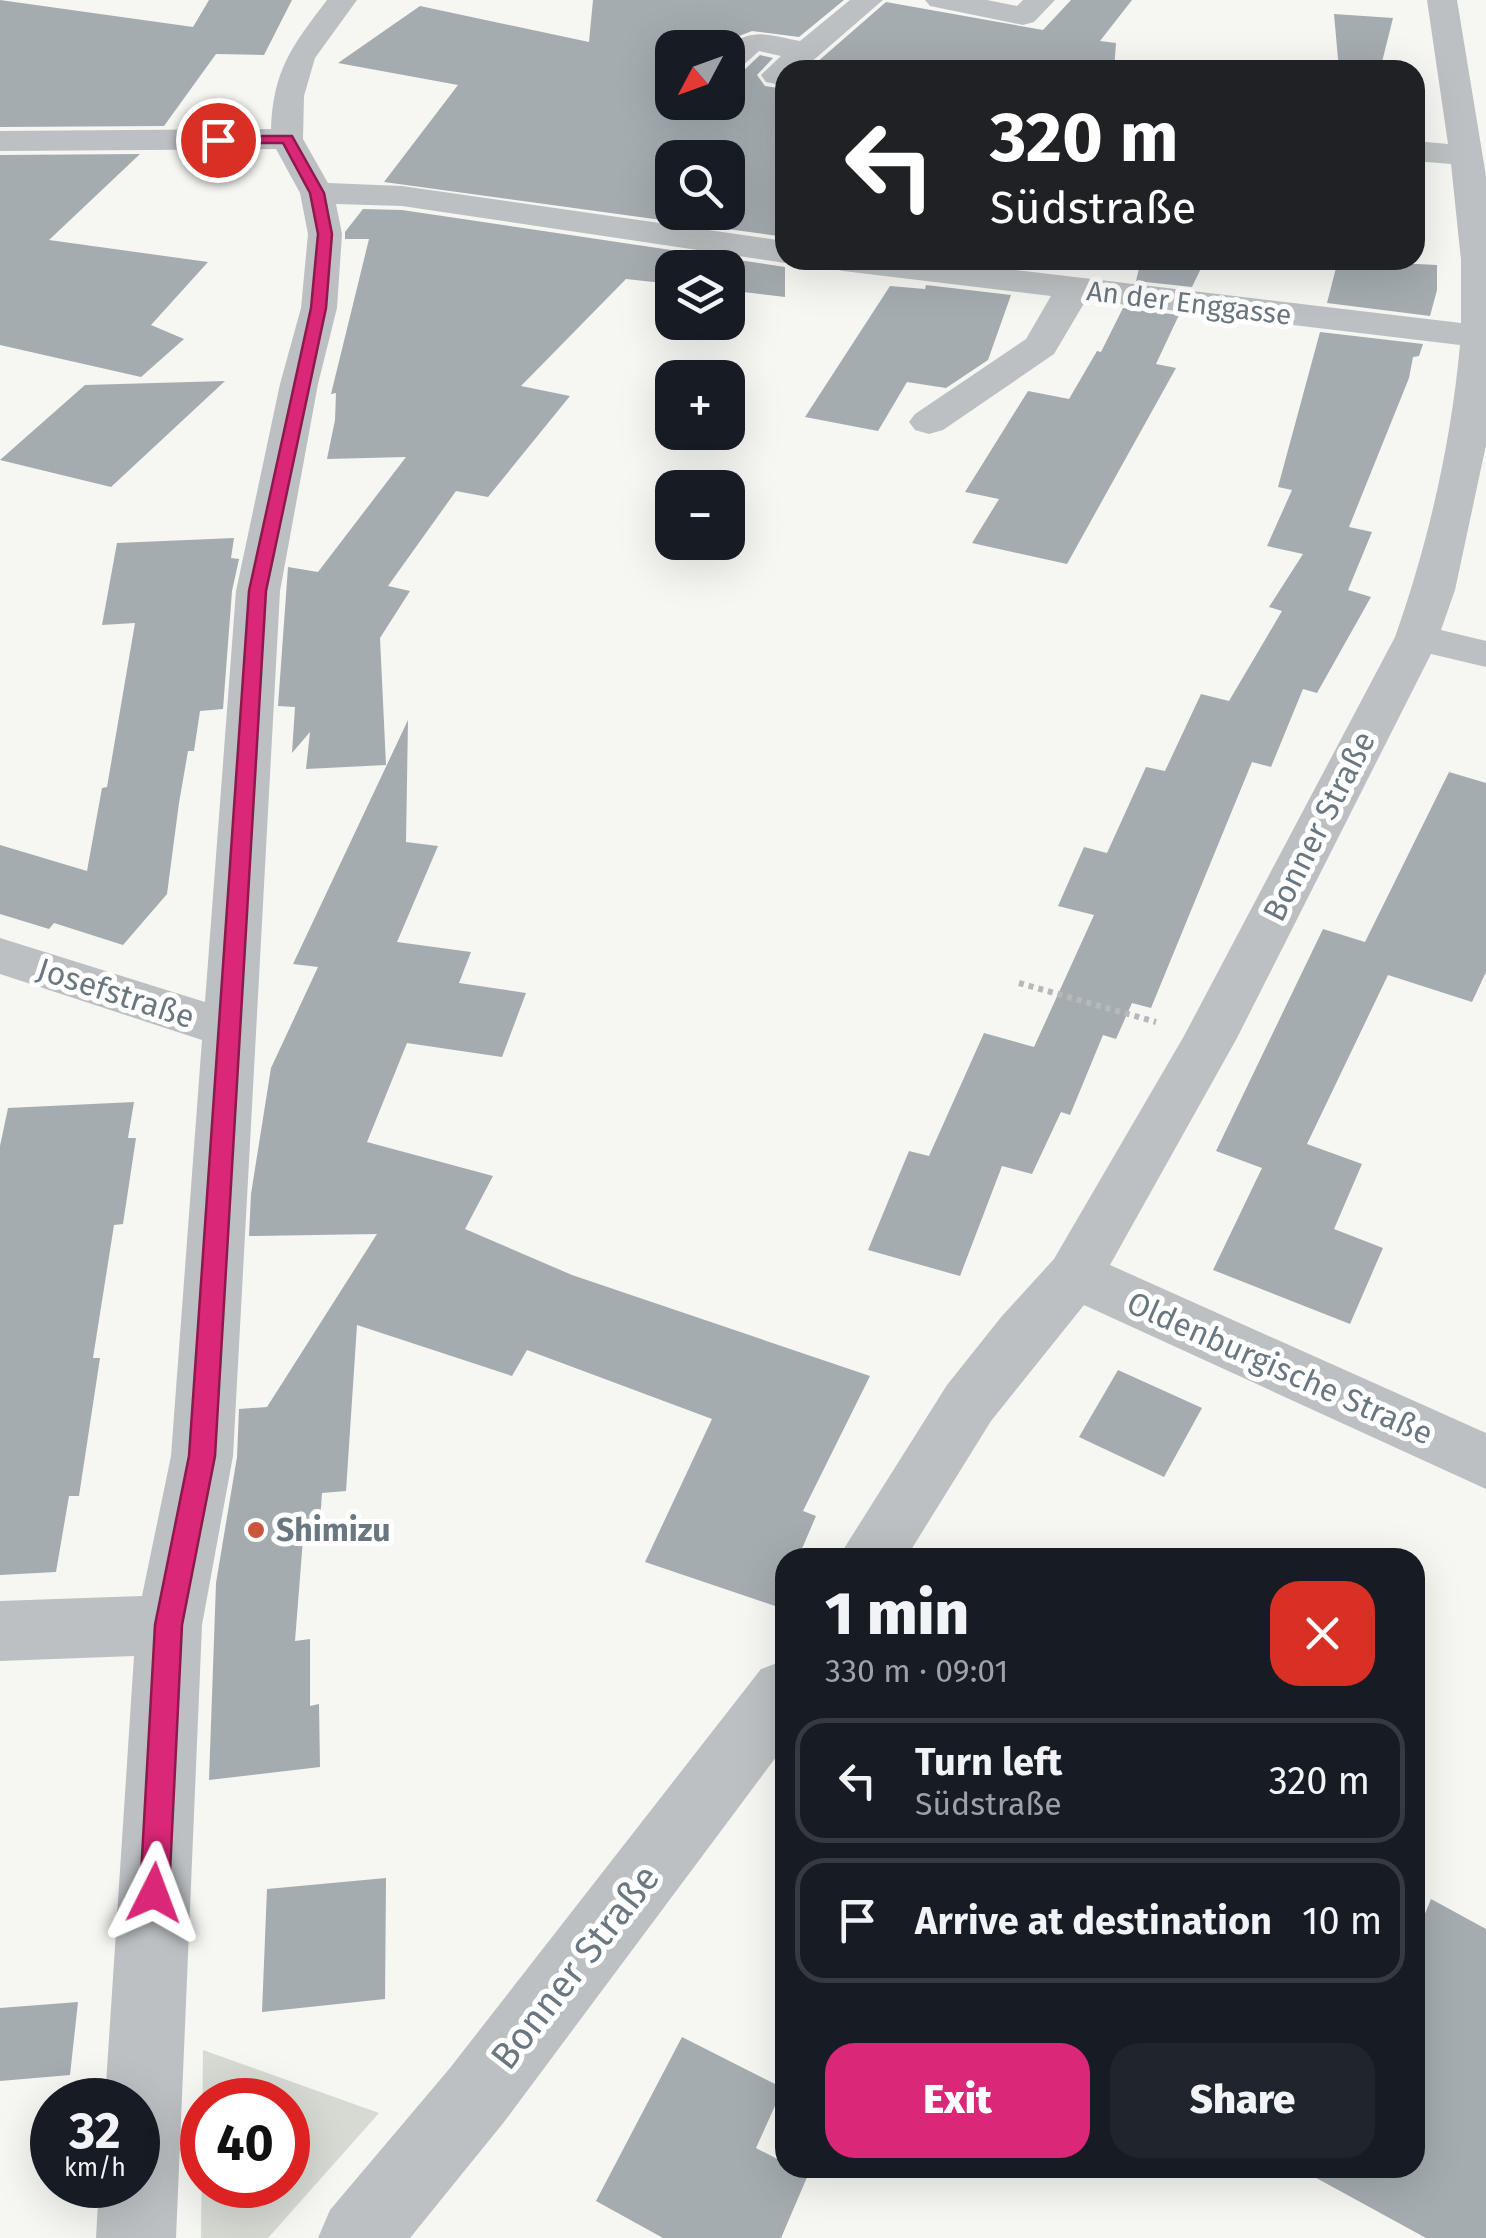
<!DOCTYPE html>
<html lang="en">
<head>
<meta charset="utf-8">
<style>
	:root { --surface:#171b24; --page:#20242c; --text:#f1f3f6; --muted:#9ea1a6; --line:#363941; --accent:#db2777 }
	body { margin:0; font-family:"Fira Sans",sans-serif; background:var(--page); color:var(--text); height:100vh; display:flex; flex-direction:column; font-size:38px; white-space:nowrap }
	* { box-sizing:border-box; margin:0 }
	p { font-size:32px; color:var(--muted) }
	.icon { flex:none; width:55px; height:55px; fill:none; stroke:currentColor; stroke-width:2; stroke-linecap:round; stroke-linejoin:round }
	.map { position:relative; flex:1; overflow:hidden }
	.sheet { position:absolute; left:775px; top:1548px; width:650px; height:630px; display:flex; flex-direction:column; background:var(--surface); border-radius:30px; box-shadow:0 10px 40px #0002 }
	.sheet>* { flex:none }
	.banner { position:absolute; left:775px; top:60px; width:650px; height:210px; border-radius:30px; box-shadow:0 10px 40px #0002; background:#202124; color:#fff; overflow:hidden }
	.needle { width:65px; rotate:229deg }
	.fabs { position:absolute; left:655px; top:30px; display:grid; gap:20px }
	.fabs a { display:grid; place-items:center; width:90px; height:90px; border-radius:20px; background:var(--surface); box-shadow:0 10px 40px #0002; font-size:50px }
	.speed { position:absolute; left:30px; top:2078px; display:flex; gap:20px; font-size:50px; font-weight:700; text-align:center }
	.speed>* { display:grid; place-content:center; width:130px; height:130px; border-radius:50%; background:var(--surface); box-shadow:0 10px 40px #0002; line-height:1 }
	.speed small { font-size:25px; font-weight:400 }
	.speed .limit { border:15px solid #d22; background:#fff; color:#111 }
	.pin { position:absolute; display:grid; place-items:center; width:85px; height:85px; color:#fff; margin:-42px; border:5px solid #fff; border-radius:50%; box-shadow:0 2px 10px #0007 }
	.me { position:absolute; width:110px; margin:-55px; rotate:3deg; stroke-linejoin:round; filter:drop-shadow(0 0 8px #0008) }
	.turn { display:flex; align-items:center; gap:35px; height:210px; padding:0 50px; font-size:45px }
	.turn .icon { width:130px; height:130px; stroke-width:2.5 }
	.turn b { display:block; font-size:70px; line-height:85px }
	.round { display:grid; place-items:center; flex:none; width:105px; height:105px; border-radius:30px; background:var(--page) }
	.summary { display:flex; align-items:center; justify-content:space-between; height:170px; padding:0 50px }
	h1 { font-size:60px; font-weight:800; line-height:75px }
	.button { display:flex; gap:20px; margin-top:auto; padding:20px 50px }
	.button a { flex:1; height:115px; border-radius:30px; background:var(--accent); color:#fff; font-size:40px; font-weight:800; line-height:115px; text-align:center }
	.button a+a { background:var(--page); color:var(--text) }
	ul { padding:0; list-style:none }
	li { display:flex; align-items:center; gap:30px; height:125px; margin:0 20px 15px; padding:0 30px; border:5px solid var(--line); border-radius:30px }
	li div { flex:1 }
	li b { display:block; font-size:38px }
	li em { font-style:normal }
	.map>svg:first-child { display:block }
	.green { fill:#d6dad3; fill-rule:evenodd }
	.building { fill:#a4acb0; fill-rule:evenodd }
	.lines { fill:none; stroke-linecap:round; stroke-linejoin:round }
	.path { stroke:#b6b9bb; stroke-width:6; stroke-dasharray:5 5; stroke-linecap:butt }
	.minor { fill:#bcc0c2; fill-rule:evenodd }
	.route { fill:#db2777; stroke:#8e194d; stroke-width:2.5 }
	.poi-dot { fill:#cc553d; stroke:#fff; stroke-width:4 }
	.labels { text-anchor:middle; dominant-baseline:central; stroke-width:10; stroke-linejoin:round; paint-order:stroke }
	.far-street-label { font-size:28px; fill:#697780; stroke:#fff }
	.street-label { font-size:32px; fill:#697780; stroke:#fff }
	.poi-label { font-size:32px; font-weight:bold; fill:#697780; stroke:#fff; text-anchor:start }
	.near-street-label { font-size:38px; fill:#697780; stroke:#fff }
</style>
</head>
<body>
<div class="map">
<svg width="1486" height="2238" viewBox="0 0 1486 2238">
	<rect width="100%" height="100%" fill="#f6f6f3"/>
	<path class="green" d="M203 2050 379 2113 268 2238H201ZM288 2100V2185H202V2100Z"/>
	<g class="building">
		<path d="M0 0 193 27 209 0H292L264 55 216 54 164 126 0 127Z"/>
		<path d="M593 0H844L799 37 752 31 734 38 724 48H672V102H728V74L742 72 760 55 773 58 757 75 765 86 785 89V237L384 182 458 85 338 63 420 6 589 42ZM672 158H728V212H672Z"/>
		<path d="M1071 0H1132L1100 41 1116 43 1114 70H808L886 2 1043 30Z"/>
		<path d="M1334 14 1393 18 1380 70H1339Z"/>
		<path d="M140 154 49 240 208 262 151 325 184 339 141 377 0 345V155Z"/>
		<path d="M363 209 402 210 785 267V297L728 290V268H672V284L626 279 521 386 570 396 488 497 456 491 388 586 410 591 380 638 386 765 306 769 310 732 292 753 295 707 278 706 288 567 318 572 406 457 327 459 335 420 336 393 331 394 369 239H345V232Z"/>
		<path d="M1141 260H1205L1192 287 1136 281Z"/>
		<path d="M1338 260 1437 265V290L1430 316 1327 303Z"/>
		<path d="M926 285 1011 295 988 360 946 388 907 382 878 431 805 417 890 286 925 289Z"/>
		<path d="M1123 308 1179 315 1156 364 1176 368 1067 564 972 543 999 499 965 492 1028 391 1069 399 1097 351 1101 352Z"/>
		<path d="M1320 332 1423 344 1419 356 1413 357 1409 378 1349 527 1372 532 1348 590 1371 597 1317 693 1303 689 1271 767 1252 762 1151 1008 1132 1003 1116 1039 1103 1035 1070 1115 1061 1112 1032 1174 1002 1166 960 1276 868 1250 909 1151 929 1156 984 1033 1034 1047 1094 915 1058 906 1084 847 1107 853 1146 767 1165 771 1201 694 1229 701 1282 611 1269 607 1303 554 1267 546 1292 490 1278 487Z"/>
		<path d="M225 381 111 487 0 460 85 385Z"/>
		<path d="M234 538 231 558 239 559 232 591 223 709 200 711 194 751H188L179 803 167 894 123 945 54 923 49 929 0 914V845L87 871 102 788 107 787 135 623 102 625 117 543Z"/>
		<path d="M408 720 406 842 438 846 397 942 471 952 459 983 526 993 502 1057 407 1043 367 1142 493 1176 465 1229 572 1275 870 1376 803 1511 816 1516 798 1558H785V1589L778 1607 645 1562 712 1419 527 1350 512 1376 357 1325 346 1491 322 1493 319 1537 303 1539 295 1641 310 1639V1706L319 1704 320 1767 209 1780 216 1583 237 1457 239 1409 267 1407 377 1234 249 1236 251 1194 271 1068 318 967 293 964Z"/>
		<path d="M1449 772 1486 783V972L1472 1002 1388 975 1307 1144 1362 1164 1334 1229 1383 1248 1350 1324 1213 1270 1262 1168 1216 1151 1323 929 1365 942Z"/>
		<path d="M134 1102 128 1138H136L123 1224 114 1225 93 1358H100L79 1496H69L56 1572 0 1575V1146L8 1108Z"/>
		<path d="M1118 1370 1202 1408 1164 1477 1079 1437Z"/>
		<path d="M386 1878 385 1999 262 2012 267 1889Z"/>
		<path d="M1431 1899 1486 1929V2238H1426L1298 2168H1415V1938Z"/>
		<path d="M78 2002 70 2075 0 2081V2008Z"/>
		<path d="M682 2037 783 2088 756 2148 785 2163V2168L808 2175 781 2238H663L596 2201Z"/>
	</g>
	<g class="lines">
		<path class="path" d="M1019 983 1156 1022"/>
		<g class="minor">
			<path d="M327 0H357L315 58 304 96 303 139 328 183 402 186 785 241V260H796L785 263 402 206 336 204 342 234 337 308 318 384 280 591 233 1456 202 1625 176 2238H96L99 2185H138V2100H105L134 1656 0 1661V1601L142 1596 171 1456 202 1040 0 974V938L205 1002 236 591 280 384 301 308 308 234 300 193 276 149 0 151V131L271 129C273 70 292 46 327 0Z"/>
			<path d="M850 0H883L802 70H785V86L766 82 761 75 781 56 759 51 739 69 728 71 727 48C751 27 770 35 800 41Z"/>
			<path d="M925 0H987L1017 6 1023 0H1055L1034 22 1023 25 930 6Z"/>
			<path d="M1427 0H1457L1486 176V445L1455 590 1441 630 1486 641V667L1431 654 1237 1038 1110 1265 1486 1433V1489L1084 1305 991 1421 906 1558H838L947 1385 1002 1316 1054 1259 1184 1036 1395 637C1428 544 1451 444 1460 345L1086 300 1054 354 943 430 929 434 915 430 909 422 915 414 1026 339 1051 296 843 271 830 268 825 260H932L1461 323V260L1451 164 1415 161V141L1448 144Z"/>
			<path d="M785 1660V1745L504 2122 410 2238H318L330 2210 450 2068 761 1669Z"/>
		</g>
	</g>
	<path class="route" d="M218 136H292L324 193 332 234 326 308 266 591 215 1456 182 1625 169 1893 165 1903 154 1908 144 1903 140 1893 155 1625 189 1456 249 591 311 308 318 234 310 193 283 143H213L211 140Z"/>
	<circle class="poi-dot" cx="256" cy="1530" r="10"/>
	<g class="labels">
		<g class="far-street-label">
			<text transform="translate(1189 303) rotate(7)">An der Enggasse</text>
		</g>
		<g class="street-label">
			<text transform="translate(1319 826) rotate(-63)">Bonner Straße</text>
			<text transform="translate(116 993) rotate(18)">Josefstraße</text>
			<text transform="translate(1280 1368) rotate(24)">Oldenburgische Straße</text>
		</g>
		<g class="poi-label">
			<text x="276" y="1530">Shimizu</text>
		</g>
		<g class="near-street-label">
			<text transform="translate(575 1967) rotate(-52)">Bonner Straße</text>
		</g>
	</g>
</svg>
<div class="fabs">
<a><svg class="needle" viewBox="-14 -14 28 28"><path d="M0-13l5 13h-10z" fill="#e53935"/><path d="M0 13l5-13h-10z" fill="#9ea1a6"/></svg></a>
<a><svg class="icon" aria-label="search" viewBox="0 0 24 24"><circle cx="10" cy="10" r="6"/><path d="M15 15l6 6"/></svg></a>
<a><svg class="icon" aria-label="layers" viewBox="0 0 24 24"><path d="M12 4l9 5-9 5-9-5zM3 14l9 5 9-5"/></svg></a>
<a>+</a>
<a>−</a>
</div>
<div class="speed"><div>32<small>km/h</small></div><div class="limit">40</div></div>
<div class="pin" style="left:218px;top:140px;background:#d93025"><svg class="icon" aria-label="arrive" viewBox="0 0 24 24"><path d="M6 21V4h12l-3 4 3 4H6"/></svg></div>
<svg class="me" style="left:154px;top:1893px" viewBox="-20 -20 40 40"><path d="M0-17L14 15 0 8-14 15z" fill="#db2777" stroke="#fff" stroke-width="4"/></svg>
<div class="banner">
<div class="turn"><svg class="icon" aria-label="left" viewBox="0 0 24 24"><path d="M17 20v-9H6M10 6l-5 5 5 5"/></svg><div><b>320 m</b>Südstraße</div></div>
</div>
<section class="sheet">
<div class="summary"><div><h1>1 min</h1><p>330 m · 09:01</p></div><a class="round" style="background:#d93025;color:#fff"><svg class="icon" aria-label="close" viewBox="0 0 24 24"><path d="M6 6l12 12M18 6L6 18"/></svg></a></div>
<ul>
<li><svg class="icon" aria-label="left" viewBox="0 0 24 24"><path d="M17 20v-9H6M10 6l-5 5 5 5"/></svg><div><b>Turn left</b><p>Südstraße</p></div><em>320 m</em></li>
<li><svg class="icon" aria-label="arrive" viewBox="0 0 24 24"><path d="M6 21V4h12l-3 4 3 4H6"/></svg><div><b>Arrive at destination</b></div><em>10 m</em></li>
</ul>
<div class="button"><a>Exit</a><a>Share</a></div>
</section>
</div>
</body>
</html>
